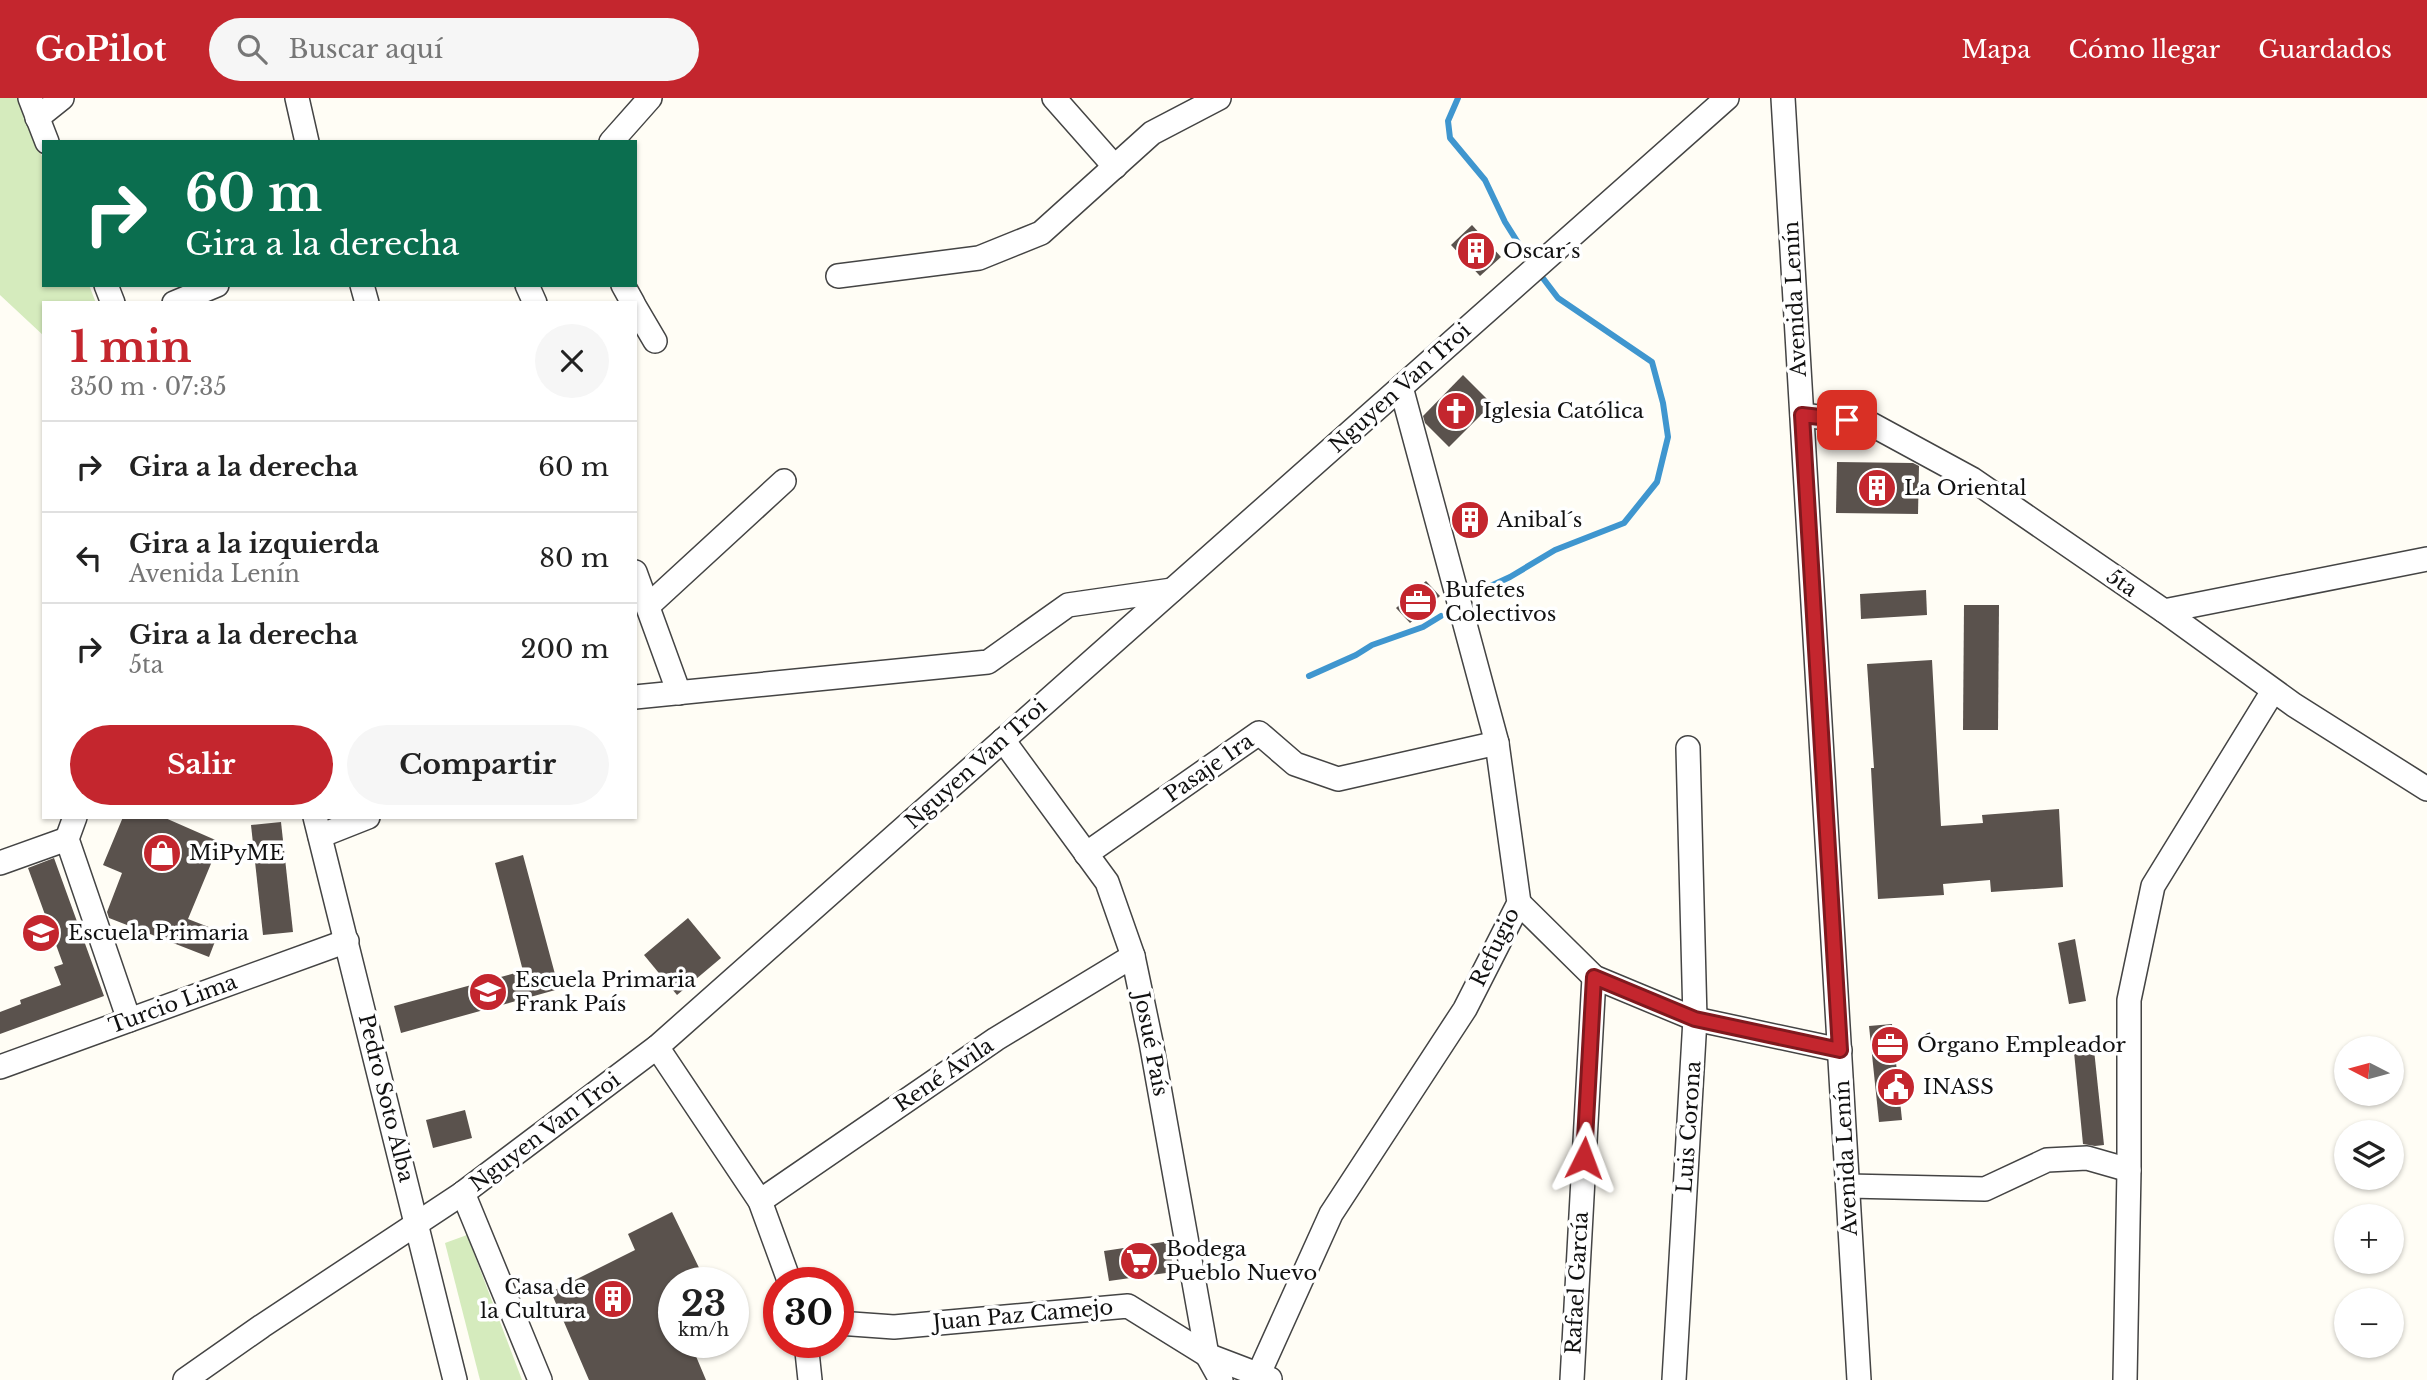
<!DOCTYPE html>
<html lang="es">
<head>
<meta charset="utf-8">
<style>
	:root { --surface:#fff; --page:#f6f6f6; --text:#222; --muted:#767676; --line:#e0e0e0; --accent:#c4262e }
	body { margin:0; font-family:"Libre Baskerville",serif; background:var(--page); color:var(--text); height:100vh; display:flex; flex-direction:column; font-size:26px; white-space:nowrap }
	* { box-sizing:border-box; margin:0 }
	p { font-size:23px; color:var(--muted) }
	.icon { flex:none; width:38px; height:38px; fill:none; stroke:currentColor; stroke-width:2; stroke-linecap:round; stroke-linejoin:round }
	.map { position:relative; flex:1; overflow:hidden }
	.details { position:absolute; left:42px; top:203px; width:595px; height:518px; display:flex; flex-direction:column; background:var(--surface); border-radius:0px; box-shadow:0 2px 5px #0004 }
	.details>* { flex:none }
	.guide { position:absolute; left:42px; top:42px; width:595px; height:147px; border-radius:0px; box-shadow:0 2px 5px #0004; background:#0b6e4f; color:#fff; overflow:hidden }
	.needle { width:46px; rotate:276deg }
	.tools { position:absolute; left:2334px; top:938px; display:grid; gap:14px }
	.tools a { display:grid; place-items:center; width:70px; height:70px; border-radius:50%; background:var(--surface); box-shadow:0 2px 5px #0004; font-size:35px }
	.speed { position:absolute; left:658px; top:1169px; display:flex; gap:14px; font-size:35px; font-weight:700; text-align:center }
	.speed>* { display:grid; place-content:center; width:91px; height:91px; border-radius:50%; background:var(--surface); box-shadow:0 2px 5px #0004; line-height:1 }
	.speed small { font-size:18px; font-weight:400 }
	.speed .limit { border:10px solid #d22; background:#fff; color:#111 }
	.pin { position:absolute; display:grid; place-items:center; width:60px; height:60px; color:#fff; margin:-30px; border-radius:14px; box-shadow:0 4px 10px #0006 }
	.me { position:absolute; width:77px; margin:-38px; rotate:3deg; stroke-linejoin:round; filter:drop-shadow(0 0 5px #0008) }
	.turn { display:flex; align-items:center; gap:24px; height:147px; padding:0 28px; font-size:32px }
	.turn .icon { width:91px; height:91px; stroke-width:2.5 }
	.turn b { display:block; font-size:49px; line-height:60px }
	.round { display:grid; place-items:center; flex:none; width:74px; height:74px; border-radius:37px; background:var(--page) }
	.summary { display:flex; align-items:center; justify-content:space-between; height:119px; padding:0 28px }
	h1 { font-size:42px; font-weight:700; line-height:52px; color:var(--accent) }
	.button { display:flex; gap:14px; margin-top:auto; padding:14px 28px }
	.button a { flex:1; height:80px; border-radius:42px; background:var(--accent); color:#fff; font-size:28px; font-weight:700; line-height:80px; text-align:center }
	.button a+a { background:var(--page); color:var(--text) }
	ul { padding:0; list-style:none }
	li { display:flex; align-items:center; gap:21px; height:91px; padding:0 28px; border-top:2px solid var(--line) }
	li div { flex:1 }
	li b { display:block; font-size:26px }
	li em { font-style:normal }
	header { display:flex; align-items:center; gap:42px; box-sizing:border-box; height:98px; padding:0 35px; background:var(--accent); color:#fff }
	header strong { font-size:33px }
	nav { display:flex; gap:38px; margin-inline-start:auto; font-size:24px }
	.search { width:490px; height:63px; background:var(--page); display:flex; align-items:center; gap:18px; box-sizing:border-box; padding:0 24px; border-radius:38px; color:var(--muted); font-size:26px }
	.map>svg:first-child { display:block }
	.green { fill:#d5ebbd }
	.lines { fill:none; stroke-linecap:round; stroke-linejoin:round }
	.stream { stroke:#3f96cf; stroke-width:6 }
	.building { fill:#5a524d }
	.minor-casing { stroke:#444; stroke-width:26 }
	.minor { stroke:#fff; stroke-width:23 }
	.route-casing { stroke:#7f191e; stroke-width:18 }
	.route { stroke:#c4262e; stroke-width:12 }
	.labels { text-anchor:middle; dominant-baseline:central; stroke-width:7; stroke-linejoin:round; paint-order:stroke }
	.poi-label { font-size:21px; fill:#111; stroke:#fff; text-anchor:start }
	.street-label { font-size:21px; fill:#111; stroke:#fff }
</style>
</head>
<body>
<header>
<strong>GoPilot</strong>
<div class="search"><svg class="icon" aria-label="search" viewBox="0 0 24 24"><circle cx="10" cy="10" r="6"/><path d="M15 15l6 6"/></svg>Buscar aquí</div>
<nav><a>Mapa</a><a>Cómo llegar</a><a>Guardados</a></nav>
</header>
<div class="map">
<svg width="2427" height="1282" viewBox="0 0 2427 1282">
	<rect width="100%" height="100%" fill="#fffdf5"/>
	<g class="green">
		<path d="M0 0H20L44 64V187H89L96 205H44V238L0 197Z"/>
		<path d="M467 1137 522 1282H480L445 1145Z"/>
	</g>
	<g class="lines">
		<g class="stream">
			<path d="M1458 0 1448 23 1450 40 1485 82 1505 124 1532 167"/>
			<path d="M1473 496 1510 479 1555 452 1624 425 1657 384 1668 339 1663 305 1652 264 1558 200 1539 175"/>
			<path d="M1309 578 1356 557 1372 547 1423 529 1441 518"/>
		</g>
	</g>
	<g class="building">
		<path d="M1472 127 1501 159 1480 178 1451 147Z"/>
		<path d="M1463 277 1492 306 1449 349 1425 325 1423 318Z"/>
		<path d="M1837 364 1913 365 1919 368 1918 416 1836 415Z"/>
		<path d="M1481 406 1488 429 1458 438 1451 416Z"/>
		<path d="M1426 483 1440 498 1410 525 1396 510Z"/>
		<path d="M1926 492 1927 517 1861 521 1860 496Z"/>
		<path d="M1964 507H1999L1998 632H1963Z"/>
		<path d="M1932 562 1941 728 1983 725 1982 717 2059 711 2063 789 1991 794 1990 782 1943 786 1944 797 1878 801 1871 670H1874L1867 566Z"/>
		<path d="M123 719H163L220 744 188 821 219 833 209 859 109 820 107 814 122 775 103 767Z"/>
		<path d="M281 724 293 834 263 837 251 727Z"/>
		<path d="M523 757 559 891 401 935 394 908 523 873 495 765Z"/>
		<path d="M54 760 104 898 0 936V914L21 906 20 902 61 887 54 869 63 866 28 770Z"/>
		<path d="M688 820 721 860 677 897 644 857Z"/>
		<path d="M2075 841 2086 903 2069 906 2058 845Z"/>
		<path d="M1892 926 1902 1022 1879 1024 1869 928Z"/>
		<path d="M2093 942 2104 1047 2095 1048 2083 1046 2073 944Z"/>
		<path d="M465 1012 472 1040 433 1050 426 1022Z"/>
		<path d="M672 1114 703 1178 689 1185H674V1192L669 1195 674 1206V1244H690L706 1282H589L551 1194 635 1152 628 1136Z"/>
		<path d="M1170 1143 1173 1174 1109 1183 1104 1153Z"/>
	</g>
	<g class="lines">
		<defs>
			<g id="minor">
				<path d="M30 0 47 44"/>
				<path d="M297 0 307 44"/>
				<path d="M1054 0 1115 69"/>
				<path d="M1783 0 1859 1282"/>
				<path d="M37 20 62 0"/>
				<path d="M611 44 650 0"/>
				<path d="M838 178 979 160 1041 135 1152 35 1219 0"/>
				<path d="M106 187 113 205"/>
				<path d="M362 187 367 205"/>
				<path d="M527 187 535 205"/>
				<path d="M623 187 633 205"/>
				<path d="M174 205 217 187"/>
				<path d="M635 209 655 243"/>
				<path d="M1802 317 1869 325 1972 381 2164 513 2294 607 2427 691"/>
				<path d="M635 474 679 595"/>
				<path d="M648 508 784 383"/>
				<path d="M2164 513 2427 461"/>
				<path d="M635 599 988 564 1068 507 1172 492"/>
				<path d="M1003 642 1107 784 1133 858 1151 944 1207 1257 1221 1282"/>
				<path d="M75 719 67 741 129 922"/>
				<path d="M315 719 455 1282"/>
				<path d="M320 738 368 719"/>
				<path d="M1086 756 1259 635 1295 666 1338 681 1497 645"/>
				<path d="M0 765 67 741"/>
				<path d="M1519 805 1594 879 1695 921 1840 952"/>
				<path d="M657 949 760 1103 790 1185"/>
				<path d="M0 969 347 843"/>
				<path d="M1848 1088 1985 1091 2047 1062 2087 1060 2129 1072"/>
				<path d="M463 1095 540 1282"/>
				<path d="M760 1103 996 941 1133 858"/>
				<path d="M838 1225 894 1229 1128 1208 1207 1257 1270 1281"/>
				<path d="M806 1244 810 1282"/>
				<path d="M185 1282 262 1228 463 1095 657 949 1727 0"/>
				<path d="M1256 1282 1331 1116 1465 911 1519 805 1497 645 1401 289"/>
				<path d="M1572 1282 1594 879"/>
				<path d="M1674 1282 1695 921 1688 650"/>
				<path d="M2125 1282 2129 1072V902L2153 788 2273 593"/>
			</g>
		</defs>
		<use href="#minor" class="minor-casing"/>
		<use href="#minor" class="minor"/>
	</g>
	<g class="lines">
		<defs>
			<path id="route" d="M1584 1060 1594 879 1695 921 1840 952 1802 317 1847 322"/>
		</defs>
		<use href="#route" class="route-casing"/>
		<use href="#route" class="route"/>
	</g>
	<defs>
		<symbol id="building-disc" viewBox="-11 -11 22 22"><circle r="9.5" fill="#c4262e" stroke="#fff"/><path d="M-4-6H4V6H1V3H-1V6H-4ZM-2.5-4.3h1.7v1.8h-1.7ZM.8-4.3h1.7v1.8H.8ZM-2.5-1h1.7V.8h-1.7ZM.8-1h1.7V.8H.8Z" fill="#fff"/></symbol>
		<symbol id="church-disc" viewBox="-11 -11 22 22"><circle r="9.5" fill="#c4262e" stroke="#fff"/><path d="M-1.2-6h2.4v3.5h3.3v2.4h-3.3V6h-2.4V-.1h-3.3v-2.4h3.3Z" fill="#fff"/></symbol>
		<symbol id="office-disc" viewBox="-11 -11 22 22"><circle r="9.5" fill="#c4262e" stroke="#fff"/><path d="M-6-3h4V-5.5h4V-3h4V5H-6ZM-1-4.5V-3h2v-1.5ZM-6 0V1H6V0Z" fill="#fff"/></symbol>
		<symbol id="shop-disc" viewBox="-11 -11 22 22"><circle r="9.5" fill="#c4262e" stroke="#fff"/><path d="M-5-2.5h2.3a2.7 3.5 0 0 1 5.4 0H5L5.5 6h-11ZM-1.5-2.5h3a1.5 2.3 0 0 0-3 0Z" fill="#fff"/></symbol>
		<symbol id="school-disc" viewBox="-11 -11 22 22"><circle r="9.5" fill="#c4262e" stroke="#fff"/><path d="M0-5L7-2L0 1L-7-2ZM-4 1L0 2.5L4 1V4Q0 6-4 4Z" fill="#fff"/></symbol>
		<symbol id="civic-disc" viewBox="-11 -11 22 22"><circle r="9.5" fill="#c4262e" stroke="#fff"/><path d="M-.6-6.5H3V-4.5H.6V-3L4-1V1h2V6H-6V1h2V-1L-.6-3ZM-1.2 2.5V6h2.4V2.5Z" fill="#fff"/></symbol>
		<symbol id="supermarket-disc" viewBox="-11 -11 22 22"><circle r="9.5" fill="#c4262e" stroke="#fff"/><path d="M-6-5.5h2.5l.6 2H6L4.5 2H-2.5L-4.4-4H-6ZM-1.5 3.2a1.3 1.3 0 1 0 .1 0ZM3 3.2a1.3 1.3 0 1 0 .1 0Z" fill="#fff"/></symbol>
	</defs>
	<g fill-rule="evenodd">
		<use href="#building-disc" x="1454" y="131" width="44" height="44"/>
		<use href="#church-disc" x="1434" y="291" width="44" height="44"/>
		<use href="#building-disc" x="1855" y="368" width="44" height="44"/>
		<use href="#building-disc" x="1448" y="400" width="44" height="44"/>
		<use href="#office-disc" x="1396" y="482" width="44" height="44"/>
		<use href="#shop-disc" x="140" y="733" width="44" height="44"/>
		<use href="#school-disc" x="19" y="813" width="44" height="44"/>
		<use href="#school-disc" x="466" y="872" width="44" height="44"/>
		<use href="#office-disc" x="1868" y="925" width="44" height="44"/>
		<use href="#civic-disc" x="1874" y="967" width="44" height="44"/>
		<use href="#supermarket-disc" x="1117" y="1141" width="44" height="44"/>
		<use href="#building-disc" x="591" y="1179" width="44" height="44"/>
	</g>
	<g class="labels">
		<g class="poi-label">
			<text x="1503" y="153">Oscar´s</text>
			<text x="1483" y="313">Iglesia Católica</text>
			<text x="1904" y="390">La Oriental</text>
			<text x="1497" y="422">Anibal´s</text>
			<text x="1445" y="492">Bufetes<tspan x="1445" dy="24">Colectivos</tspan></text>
			<text x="189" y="755">MiPyME</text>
			<text x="68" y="835">Escuela Primaria</text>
			<text x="515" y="882">Escuela Primaria<tspan x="515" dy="24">Frank País</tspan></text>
			<text x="1917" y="947">Órgano Empleador</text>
			<text x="1923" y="989">INASS</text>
			<text x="1166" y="1151">Bodega<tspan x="1166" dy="24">Pueblo Nuevo</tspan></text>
			<text x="586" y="1189" text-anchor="end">Casa de<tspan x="586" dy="24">la Cultura</tspan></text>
		</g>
		<g class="street-label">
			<text transform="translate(1795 201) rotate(-93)">Avenida Lenín</text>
			<text transform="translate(1400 290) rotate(-42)">Nguyen Van Troi</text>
			<text transform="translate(2122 485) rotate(35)">5ta</text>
			<text transform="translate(976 666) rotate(-42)">Nguyen Van Troi</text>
			<text transform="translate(1209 670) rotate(-35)">Pasaje 1ra</text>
			<text transform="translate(1495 849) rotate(-64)">Refugio</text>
			<text transform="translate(173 906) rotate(-20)">Turcio Lima</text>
			<text transform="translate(1151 946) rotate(79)">Josué País</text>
			<text transform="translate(944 977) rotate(-34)">René Ávila</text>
			<text transform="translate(386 1000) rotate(76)">Pedro Soto Alba</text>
			<text transform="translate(1689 1029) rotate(-86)">Luis Corona</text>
			<text transform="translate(545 1034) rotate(-37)">Nguyen Van Troi</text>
			<text transform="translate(1846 1060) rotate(-93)">Avenida Lenín</text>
			<text transform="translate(1577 1185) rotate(-87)">Rafael García</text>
			<text transform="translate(1023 1217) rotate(-5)">Juan Paz Camejo</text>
		</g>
	</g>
</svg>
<div class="tools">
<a><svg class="needle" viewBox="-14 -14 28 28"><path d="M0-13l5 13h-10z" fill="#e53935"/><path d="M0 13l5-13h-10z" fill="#767676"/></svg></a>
<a><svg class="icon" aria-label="layers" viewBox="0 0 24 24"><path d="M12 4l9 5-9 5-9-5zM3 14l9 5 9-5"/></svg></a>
<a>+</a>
<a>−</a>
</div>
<div class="speed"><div>23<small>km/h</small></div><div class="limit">30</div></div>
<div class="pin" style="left:1847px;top:322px;background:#d93025"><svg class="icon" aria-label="arrive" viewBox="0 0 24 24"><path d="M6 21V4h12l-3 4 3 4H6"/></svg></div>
<svg class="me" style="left:1584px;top:1060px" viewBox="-20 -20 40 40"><path d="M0-17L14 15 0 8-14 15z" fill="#c4262e" stroke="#fff" stroke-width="4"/></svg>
<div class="guide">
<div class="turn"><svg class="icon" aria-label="right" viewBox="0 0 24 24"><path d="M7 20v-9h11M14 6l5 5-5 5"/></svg><div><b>60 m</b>Gira a la derecha</div></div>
</div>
<section class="details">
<div class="summary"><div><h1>1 min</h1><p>350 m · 07:35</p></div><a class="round"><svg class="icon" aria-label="close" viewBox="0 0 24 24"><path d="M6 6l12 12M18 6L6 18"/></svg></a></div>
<ul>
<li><svg class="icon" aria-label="right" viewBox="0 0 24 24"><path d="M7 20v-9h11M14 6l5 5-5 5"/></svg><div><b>Gira a la derecha</b></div><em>60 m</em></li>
<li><svg class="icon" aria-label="left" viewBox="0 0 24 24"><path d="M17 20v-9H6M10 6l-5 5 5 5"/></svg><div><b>Gira a la izquierda</b><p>Avenida Lenín</p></div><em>80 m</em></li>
<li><svg class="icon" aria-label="right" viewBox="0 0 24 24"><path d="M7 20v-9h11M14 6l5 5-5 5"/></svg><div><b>Gira a la derecha</b><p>5ta</p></div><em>200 m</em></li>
</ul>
<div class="button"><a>Salir</a><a>Compartir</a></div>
</section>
</div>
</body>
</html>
